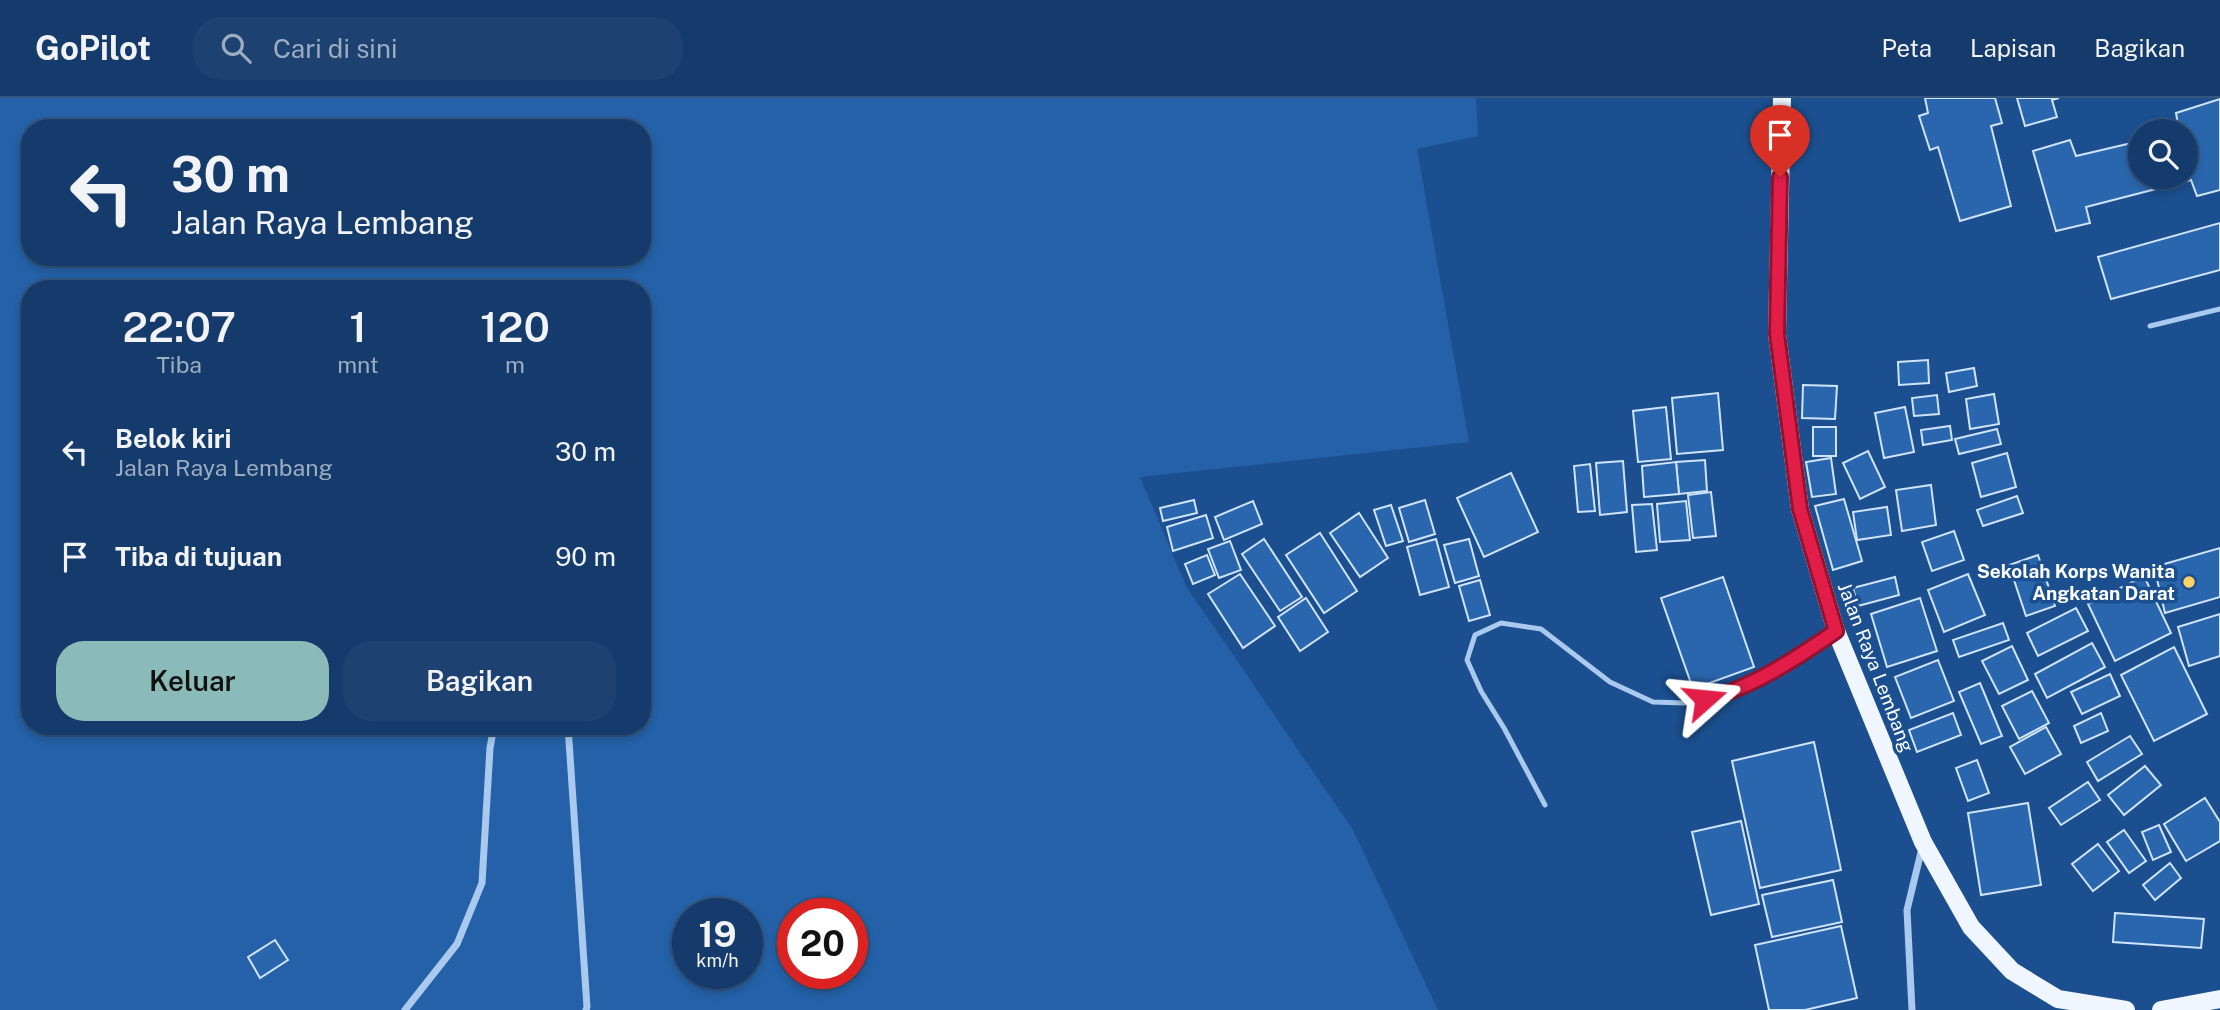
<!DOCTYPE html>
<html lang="id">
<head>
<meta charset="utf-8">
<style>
	:root { --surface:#143b6b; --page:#1d4271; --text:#f1f3f6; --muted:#9dadc1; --line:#33557e; --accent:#8bbbb9 }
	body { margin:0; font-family:"Public Sans",sans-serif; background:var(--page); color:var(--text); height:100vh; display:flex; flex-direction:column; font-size:26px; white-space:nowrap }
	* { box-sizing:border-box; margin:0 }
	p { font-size:23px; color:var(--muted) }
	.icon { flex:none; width:38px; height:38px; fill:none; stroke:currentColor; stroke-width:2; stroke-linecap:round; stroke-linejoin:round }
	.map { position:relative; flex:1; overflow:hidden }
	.sheet { position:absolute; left:21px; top:182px; width:630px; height:455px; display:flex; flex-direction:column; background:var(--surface); border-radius:28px; box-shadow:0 4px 10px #0003,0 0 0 2px var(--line) }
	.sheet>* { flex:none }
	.top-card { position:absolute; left:21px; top:21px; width:630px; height:147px; border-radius:28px; box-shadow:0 4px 10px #0003,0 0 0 2px var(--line); background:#143b6b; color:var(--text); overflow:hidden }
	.tools { position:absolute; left:2128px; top:21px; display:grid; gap:14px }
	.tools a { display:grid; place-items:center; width:70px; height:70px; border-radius:50%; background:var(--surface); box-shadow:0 4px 10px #0003,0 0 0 2px var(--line); font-size:35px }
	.speed { position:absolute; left:672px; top:800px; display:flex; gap:14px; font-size:35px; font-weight:700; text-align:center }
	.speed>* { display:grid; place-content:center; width:91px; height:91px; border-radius:50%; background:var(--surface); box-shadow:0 4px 10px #0003,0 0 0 2px var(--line); line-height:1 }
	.speed small { font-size:18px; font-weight:400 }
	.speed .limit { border:10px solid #d22; background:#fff; color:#111 }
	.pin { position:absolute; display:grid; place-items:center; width:60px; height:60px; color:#fff; margin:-72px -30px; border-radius:50% 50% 50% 0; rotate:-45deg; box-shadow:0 0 7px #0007 }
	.pin .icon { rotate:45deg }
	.me { position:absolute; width:77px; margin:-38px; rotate:72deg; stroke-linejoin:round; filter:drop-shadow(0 0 5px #0008) }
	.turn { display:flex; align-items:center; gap:24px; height:147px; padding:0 35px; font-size:32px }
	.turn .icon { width:91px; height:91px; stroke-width:2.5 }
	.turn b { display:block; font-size:49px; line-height:60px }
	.eta { display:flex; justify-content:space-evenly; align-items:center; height:119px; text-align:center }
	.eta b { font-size:42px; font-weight:600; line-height:49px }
	.cta { display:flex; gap:14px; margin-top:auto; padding:14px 35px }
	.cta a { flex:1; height:80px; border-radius:28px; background:var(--accent); color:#111; font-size:28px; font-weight:600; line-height:80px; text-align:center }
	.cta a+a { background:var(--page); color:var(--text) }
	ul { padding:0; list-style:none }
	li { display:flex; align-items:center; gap:21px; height:105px; padding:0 35px }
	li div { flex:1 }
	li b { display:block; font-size:26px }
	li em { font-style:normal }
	header { display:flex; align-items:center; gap:42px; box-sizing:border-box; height:98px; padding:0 35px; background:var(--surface); border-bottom:2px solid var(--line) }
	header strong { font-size:33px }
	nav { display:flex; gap:38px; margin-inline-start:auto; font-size:24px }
	.search { width:490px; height:63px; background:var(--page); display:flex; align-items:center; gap:18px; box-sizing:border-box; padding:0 24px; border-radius:28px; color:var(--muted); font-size:26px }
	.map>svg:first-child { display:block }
	.green { fill:#2461a8; fill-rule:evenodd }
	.building { fill:#2a66ad; stroke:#cfe3fa; stroke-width:2 }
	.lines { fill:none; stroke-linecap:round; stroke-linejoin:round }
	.service { stroke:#a9c9ee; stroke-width:5 }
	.minor { stroke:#a9c9ee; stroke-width:7 }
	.primary { stroke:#f0f6ff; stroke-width:18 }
	.route-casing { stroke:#92132f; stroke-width:18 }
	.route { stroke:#e11d48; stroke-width:12 }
	.poi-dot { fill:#ffd166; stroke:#1b4f8f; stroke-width:2.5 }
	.labels { text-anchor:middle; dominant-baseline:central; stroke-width:7; stroke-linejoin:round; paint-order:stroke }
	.poi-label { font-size:19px; font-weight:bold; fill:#fff; stroke:#1b4f8f; text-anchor:end }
	.street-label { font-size:19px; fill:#fff; stroke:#1b4f8f }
</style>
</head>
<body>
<header>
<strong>GoPilot</strong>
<div class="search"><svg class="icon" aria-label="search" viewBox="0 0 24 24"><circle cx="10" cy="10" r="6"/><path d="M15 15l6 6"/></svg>Cari di sini</div>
<nav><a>Peta</a><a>Lapisan</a><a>Bagikan</a></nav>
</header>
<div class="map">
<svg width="2220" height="912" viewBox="0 0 2220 912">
	<rect width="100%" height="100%" fill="#1b4f8f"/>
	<path class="green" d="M0 0H1476L1478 38 1417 51 1469 344 1140 379 1186 488 1353 732 1438 912H0ZM30 30H642V159H30ZM30 191H642V628H30ZM688 816H747V875H688ZM793 816H852V875H793Z"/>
	<g class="building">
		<path d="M1925 0H1995L2002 25 1991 28 2011 108 1960 123 1938 49 1930 52 1919 18 1928 15Z"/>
		<path d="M2017 0H2059L2052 2 2057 19 2025 28Z"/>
		<path d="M2220 1V92L2197 98 2191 82 2086 109 2090 125 2056 133 2033 53 2070 42 2076 58 2140 43V79H2186V33H2179L2176 15Z"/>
		<path d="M2220 125V172L2111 201 2098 159Z"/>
		<path d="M1928 262 1929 285 1899 287 1898 264Z"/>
		<path d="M1974 270 1977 288 1949 294 1946 275Z"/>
		<path d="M1803 287 1837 288 1835 321 1802 320Z"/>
		<path d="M1718 295 1723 352 1677 356 1672 300Z"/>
		<path d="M1994 296 1999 326 1970 331 1966 301Z"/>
		<path d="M1937 297 1939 316 1914 318 1912 300Z"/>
		<path d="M1666 309 1671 361 1638 364 1633 313Z"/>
		<path d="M1905 309 1914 354 1884 360 1875 315Z"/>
		<path d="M1950 328 1952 342 1923 347 1921 332Z"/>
		<rect x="1813" y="329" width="23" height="29"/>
		<path d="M1997 331 2001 346 1959 356 1955 341Z"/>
		<path d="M1868 353 1885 389 1860 401 1843 365Z"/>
		<path d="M2007 355 2016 389 1981 399 1972 365Z"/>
		<path d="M1831 360 1836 396 1812 399 1806 364Z"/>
		<path d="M1705 362 1707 393 1679 396 1676 364Z"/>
		<path d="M1623 363 1627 414 1600 417 1596 365Z"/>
		<path d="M1676 364 1679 396 1644 399 1642 368Z"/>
		<path d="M1590 366 1595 413 1578 414 1574 368Z"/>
		<path d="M1511 375 1538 434 1484 459 1457 400Z"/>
		<path d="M1931 387 1936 427 1902 433 1896 392Z"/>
		<path d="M1711 394 1716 438 1693 440 1688 397Z"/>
		<path d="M2017 398 2023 415 1983 428 1977 412Z"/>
		<path d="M1844 401 1862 463 1833 472 1815 408Z"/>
		<path d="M1194 402 1197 415 1163 423 1160 410Z"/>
		<path d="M1425 402 1435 436 1409 444 1399 410Z"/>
		<path d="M1253 403 1262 426 1224 442 1215 419Z"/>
		<path d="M1686 403 1690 442 1660 444 1657 406Z"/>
		<path d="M1652 406 1657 452 1636 454 1632 407Z"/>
		<path d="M1391 407 1403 443 1386 448 1374 412Z"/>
		<path d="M1887 409 1891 437 1857 442 1853 414Z"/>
		<path d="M1359 415 1388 460 1360 479 1330 435Z"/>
		<path d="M1206 417 1213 440 1173 453 1167 429Z"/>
		<path d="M1954 433 1964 462 1932 473 1922 444Z"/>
		<path d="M1320 435 1357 493 1324 515 1286 457Z"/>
		<path d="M1264 441 1302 499 1280 513 1242 456Z"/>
		<path d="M1436 441 1449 489 1420 497 1407 449Z"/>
		<path d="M1469 441 1479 478 1455 485 1444 447Z"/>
		<path d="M1230 443 1241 472 1219 480 1208 451Z"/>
		<path d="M2220 450V499L2165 515 2154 469Z"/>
		<path d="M1207 457 1215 477 1193 486 1185 466Z"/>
		<path d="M2038 457 2055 508 2026 518 2009 467Z"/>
		<path d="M1240 476 1275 528 1243 550 1208 496Z"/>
		<path d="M1968 476 1985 517 1944 534 1928 492Z"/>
		<path d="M2144 478 2171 535 2115 563 2088 506Z"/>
		<path d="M1723 479 1754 569 1693 591 1661 500Z"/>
		<path d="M1895 479 1899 497 1858 508 1853 490Z"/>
		<path d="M1480 482 1490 517 1469 523 1459 488Z"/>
		<path d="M1306 500 1328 534 1300 553 1278 519Z"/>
		<path d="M1920 500 1937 553 1887 569 1871 516Z"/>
		<path d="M2076 510 2088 533 2038 558 2027 535Z"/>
		<path d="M2220 516V558L2189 568 2178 529Z"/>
		<path d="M2003 525 2009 542 1959 559 1953 542Z"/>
		<path d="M2092 545 2105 569 2047 600 2035 576Z"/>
		<path d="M2012 548 2028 582 1999 596 1982 563Z"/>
		<path d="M2174 549 2207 616 2154 643 2121 577Z"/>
		<path d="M1938 562 1954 603 1911 620 1895 579Z"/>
		<path d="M2110 576 2120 598 2082 616 2071 594Z"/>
		<path d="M1980 585 2002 638 1981 646 1959 594Z"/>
		<path d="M2032 593 2049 625 2019 641 2002 608Z"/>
		<path d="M1953 615 1961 637 1917 654 1909 632Z"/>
		<path d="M2101 615 2108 633 2081 645 2074 628Z"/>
		<path d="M2046 629 2061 656 2025 676 2010 649Z"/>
		<path d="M2130 638 2142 656 2098 683 2087 664Z"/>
		<path d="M1814 644 1841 772 1760 790 1732 663Z"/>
		<path d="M1977 662 1989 695 1968 703 1956 670Z"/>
		<path d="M2145 668 2161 687 2124 717 2108 697Z"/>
		<path d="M2088 684 2100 702 2061 727 2049 710Z"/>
		<path d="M2205 700 2220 724V743L2186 763 2164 726Z"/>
		<path d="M2028 705 2041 787 1981 797 1968 715Z"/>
		<path d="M1741 723 1759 806 1711 817 1692 734Z"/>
		<path d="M2159 727 2171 754 2153 762 2142 734Z"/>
		<path d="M2124 732 2146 763 2129 775 2107 744Z"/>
		<path d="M2098 746 2119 773 2093 793 2072 766Z"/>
		<path d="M2170 765 2181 780 2155 802 2143 787Z"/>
		<path d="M1833 782 1842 824 1772 839 1762 797Z"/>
		<path d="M2115 815 2204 821 2201 850 2113 844Z"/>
		<path d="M1841 828 1857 900 1805 912H1769L1755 847Z"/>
		<path d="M275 842 288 862 260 880 248 859Z"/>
	</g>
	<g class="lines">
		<g class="service">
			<path d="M2150 228 2220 211"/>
			<path d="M1545 707 1504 630 1481 593 1467 562 1475 537 1501 525 1541 531 1610 584 1653 604 1684 605 1727 596 1807 553 1833 534"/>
		</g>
		<g class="minor">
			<path d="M568 628 587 909 586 912"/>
			<path d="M405 912 457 846 482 785 490 650 494 628"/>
			<path d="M1912 912 1907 812 1922 750"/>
		</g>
		<g class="primary">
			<path d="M1782 0 1777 236 1800 411 1836 533 1923 744 1971 829 2012 873 2058 901 2126 912"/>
			<path d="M2161 912 2220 901"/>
		</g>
	</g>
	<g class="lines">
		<defs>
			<path id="route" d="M1705 601C1749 592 1800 558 1836 533L1800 411 1777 236 1780 79"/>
		</defs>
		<use href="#route" class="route-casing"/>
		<use href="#route" class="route"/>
	</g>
	<circle class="poi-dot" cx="2189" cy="484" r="7"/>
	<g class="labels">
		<g class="poi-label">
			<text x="2175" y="473">Sekolah Korps Wanita<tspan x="2175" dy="22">Angkatan Darat</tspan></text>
		</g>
		<g class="street-label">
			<text transform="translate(1876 569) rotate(69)">Jalan Raya Lembang</text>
		</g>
	</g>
</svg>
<div class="tools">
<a><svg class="icon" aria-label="search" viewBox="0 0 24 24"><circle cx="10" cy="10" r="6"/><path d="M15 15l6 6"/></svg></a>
</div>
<div class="speed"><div>19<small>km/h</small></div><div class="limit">20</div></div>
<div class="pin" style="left:1780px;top:79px;background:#d93025"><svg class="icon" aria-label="arrive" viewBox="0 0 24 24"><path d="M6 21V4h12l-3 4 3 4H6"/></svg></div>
<svg class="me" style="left:1705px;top:601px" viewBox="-20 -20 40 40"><path d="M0-17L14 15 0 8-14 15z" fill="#e11d48" stroke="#fff" stroke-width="4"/></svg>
<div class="top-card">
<div class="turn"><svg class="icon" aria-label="left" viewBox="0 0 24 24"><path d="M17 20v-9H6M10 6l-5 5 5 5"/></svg><div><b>30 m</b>Jalan Raya Lembang</div></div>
</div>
<section class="sheet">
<div class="eta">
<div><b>22:07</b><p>Tiba</p></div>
<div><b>1</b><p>mnt</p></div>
<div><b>120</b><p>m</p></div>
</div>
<ul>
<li><svg class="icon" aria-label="left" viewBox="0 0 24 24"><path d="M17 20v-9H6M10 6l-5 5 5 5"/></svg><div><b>Belok kiri</b><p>Jalan Raya Lembang</p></div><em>30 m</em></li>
<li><svg class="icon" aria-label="arrive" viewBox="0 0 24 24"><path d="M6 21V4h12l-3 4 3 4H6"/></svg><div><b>Tiba di tujuan</b></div><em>90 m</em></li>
</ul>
<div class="cta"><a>Keluar</a><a>Bagikan</a></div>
</section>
</div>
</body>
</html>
